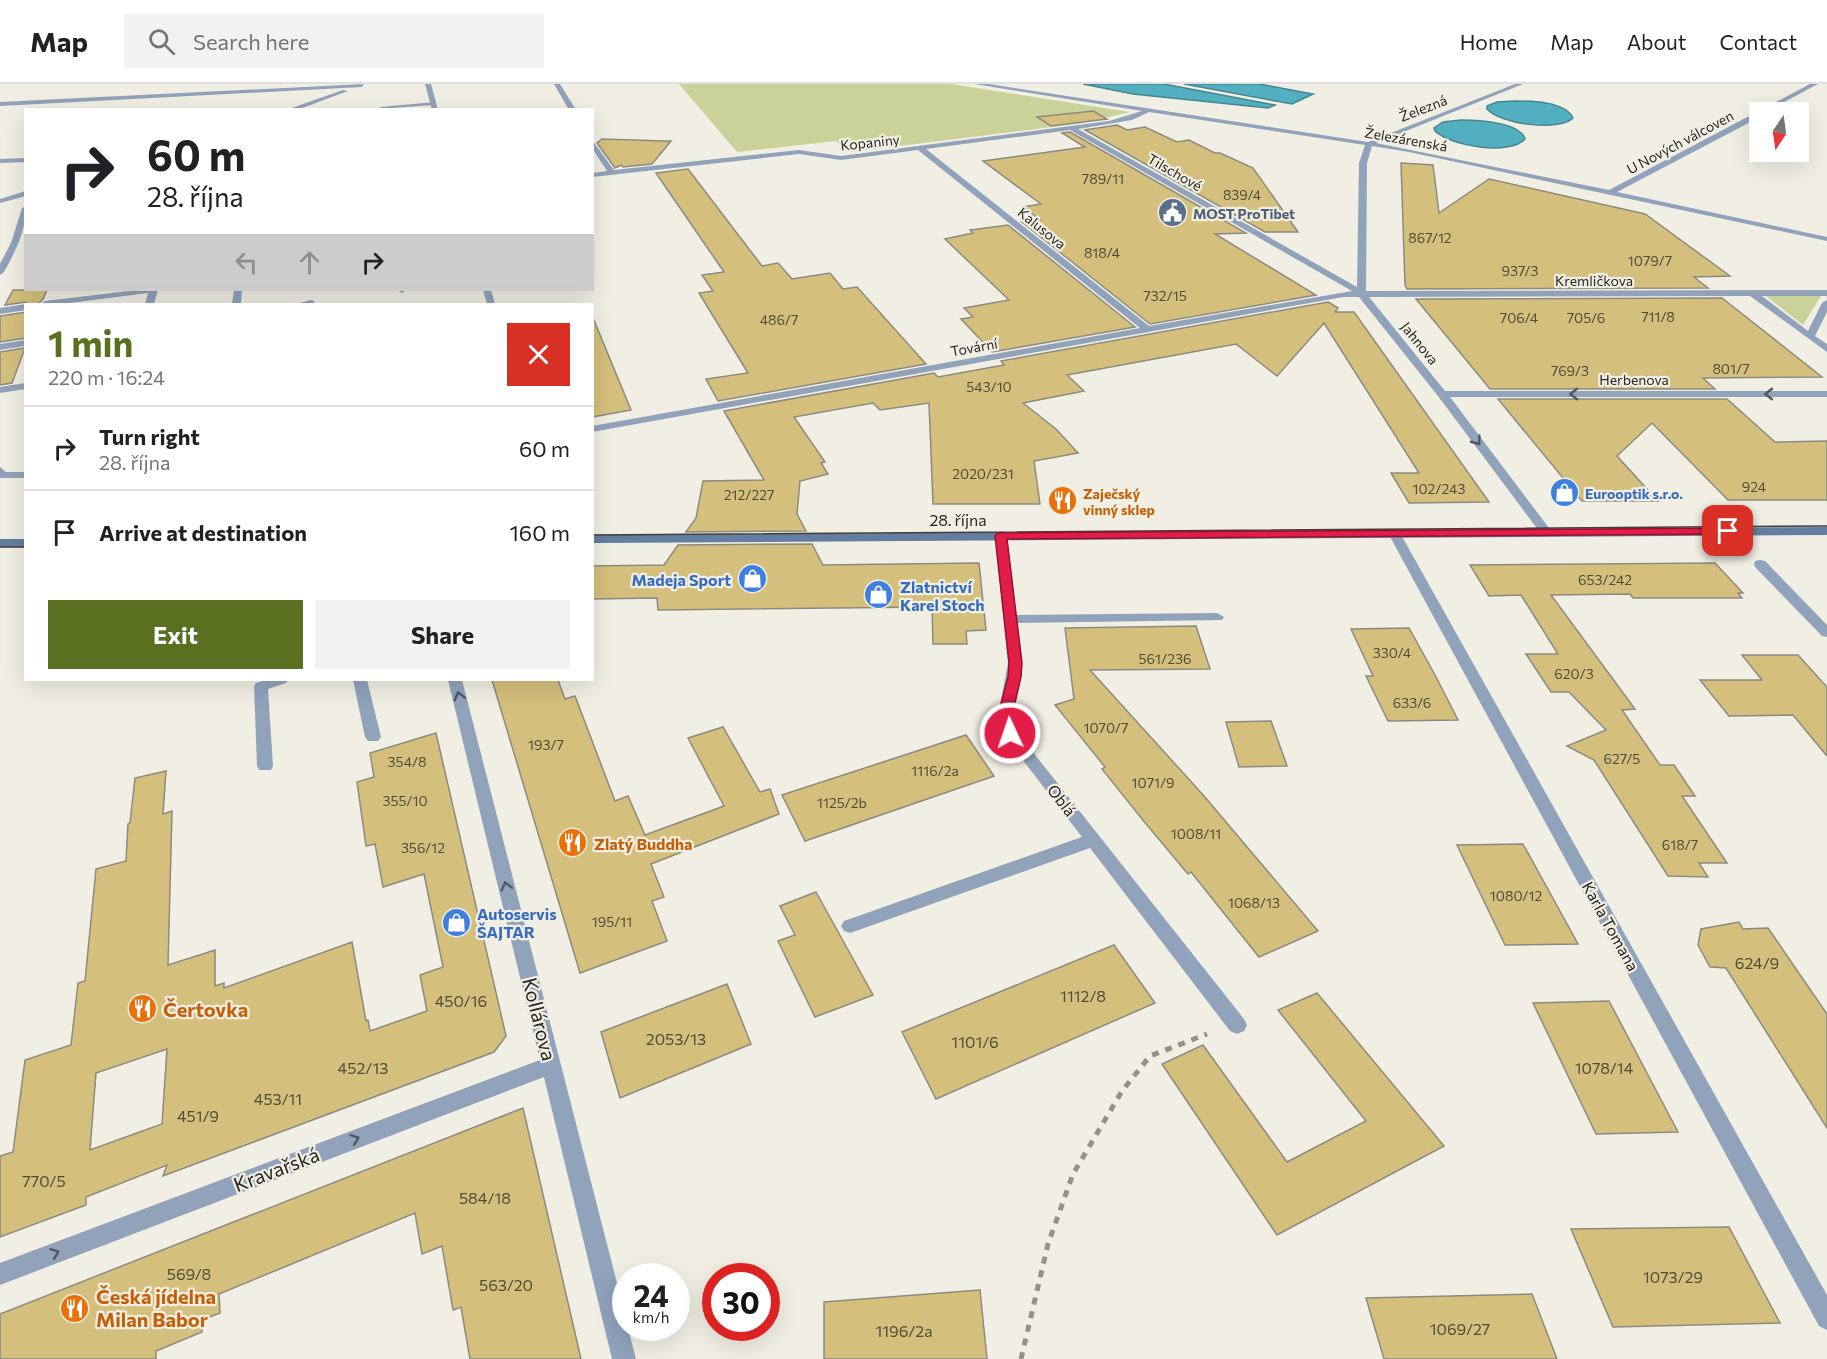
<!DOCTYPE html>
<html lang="en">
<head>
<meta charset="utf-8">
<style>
	:root { --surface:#fff; --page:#f2f2f2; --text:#202124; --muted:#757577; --line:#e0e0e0; --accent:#5a7021 }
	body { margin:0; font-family:Commissioner,sans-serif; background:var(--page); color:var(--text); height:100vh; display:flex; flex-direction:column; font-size:22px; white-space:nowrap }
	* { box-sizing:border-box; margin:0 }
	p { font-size:20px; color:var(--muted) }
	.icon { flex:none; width:33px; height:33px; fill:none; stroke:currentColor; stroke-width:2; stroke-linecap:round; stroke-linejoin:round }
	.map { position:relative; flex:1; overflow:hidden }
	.panel { position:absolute; left:24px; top:219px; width:570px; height:378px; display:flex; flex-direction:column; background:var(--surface); border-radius:0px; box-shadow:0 6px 24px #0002 }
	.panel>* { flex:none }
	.guide { position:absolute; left:24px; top:24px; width:570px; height:183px; border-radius:0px; box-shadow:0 6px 24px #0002; background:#fff; color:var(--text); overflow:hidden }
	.needle { width:39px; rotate:193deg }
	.buttons { position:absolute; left:1749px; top:18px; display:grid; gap:12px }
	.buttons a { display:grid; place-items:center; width:60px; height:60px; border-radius:0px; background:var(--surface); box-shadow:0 6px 24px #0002; font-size:30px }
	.speed { position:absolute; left:612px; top:1179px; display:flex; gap:12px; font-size:30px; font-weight:700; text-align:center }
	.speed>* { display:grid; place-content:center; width:78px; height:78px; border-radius:50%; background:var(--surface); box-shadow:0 6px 24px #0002; line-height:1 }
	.speed small { font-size:15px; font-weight:400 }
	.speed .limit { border:9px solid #d22; background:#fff; color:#111 }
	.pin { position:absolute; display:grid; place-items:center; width:51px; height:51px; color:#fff; margin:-26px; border-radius:12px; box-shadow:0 3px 9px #0006 }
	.me { position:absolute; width:66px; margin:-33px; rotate:357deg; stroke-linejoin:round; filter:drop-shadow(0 0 4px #0008) }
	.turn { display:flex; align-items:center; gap:21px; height:126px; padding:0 24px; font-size:27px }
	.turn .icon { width:78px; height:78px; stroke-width:2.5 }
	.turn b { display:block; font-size:42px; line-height:51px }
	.lanes { display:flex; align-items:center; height:57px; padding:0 24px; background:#0003; justify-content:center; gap:30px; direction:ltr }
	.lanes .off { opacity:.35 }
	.round { display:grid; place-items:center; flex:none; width:63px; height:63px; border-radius:0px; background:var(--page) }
	.overview { display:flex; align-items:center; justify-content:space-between; height:102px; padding:0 24px }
	h1 { font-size:36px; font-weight:700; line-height:45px; color:var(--accent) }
	.cta { display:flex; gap:12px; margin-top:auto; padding:12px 24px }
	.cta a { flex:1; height:69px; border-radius:0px; background:var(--accent); color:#fff; font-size:24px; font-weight:700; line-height:69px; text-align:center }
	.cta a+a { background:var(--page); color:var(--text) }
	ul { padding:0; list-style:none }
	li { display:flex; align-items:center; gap:18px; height:84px; padding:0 24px; border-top:2px solid var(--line) }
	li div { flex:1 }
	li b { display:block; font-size:22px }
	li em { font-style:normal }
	header { display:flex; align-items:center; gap:36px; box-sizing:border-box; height:84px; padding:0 30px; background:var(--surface); border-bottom:2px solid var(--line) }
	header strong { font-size:28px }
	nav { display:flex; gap:33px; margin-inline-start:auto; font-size:21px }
	.search { width:420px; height:54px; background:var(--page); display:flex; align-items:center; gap:15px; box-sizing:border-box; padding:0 21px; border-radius:0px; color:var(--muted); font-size:22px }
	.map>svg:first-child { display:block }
	.green { fill:#cbd299 }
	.water { fill:#52afc0; stroke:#458691; stroke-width:1.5 }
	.building { fill:#d4c07c; stroke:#8d8a81; stroke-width:1.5; fill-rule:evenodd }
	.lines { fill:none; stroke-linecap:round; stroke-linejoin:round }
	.path { stroke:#93918a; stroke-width:5; stroke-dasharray:7 7; stroke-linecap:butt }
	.lane { fill:#90a3bb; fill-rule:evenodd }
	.street { fill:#90a3bb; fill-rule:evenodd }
	.secondary { fill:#647ea1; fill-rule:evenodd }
	.tram { stroke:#3f3e39; stroke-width:1.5 }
	.oneway { stroke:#51585f }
	.route { fill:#e11d48; stroke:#92132f; stroke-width:1.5 }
	.labels { text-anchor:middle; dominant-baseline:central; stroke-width:4.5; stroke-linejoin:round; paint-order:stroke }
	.far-street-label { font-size:14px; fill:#272622; stroke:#f1eee3 }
	.number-label { font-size:14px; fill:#524c38 }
	.far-service-label { font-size:14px; font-weight:bold; fill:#4e5e75; stroke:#f1eee3; text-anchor:start }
	.far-food-label { font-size:14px; font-weight:bold; fill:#c56008; stroke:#f1eee3; text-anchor:start }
	.far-shop-label { font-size:14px; font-weight:bold; fill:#366cbe; stroke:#f1eee3; text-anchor:start }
	.street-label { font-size:16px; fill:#272622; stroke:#f1eee3 }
	.shop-label { font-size:16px; font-weight:bold; fill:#366cbe; stroke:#f1eee3; text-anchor:start }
	.food-label { font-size:16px; font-weight:bold; fill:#c56008; stroke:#f1eee3; text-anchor:start }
	.near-number-label { font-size:16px; fill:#524c38 }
	.near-food-label { font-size:20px; font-weight:bold; fill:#c56008; stroke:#f1eee3; text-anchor:start }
	.near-street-label { font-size:20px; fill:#272622; stroke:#f1eee3 }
</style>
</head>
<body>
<header>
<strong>Map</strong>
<div class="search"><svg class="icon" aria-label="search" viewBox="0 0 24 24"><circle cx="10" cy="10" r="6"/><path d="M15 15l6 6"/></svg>Search here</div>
<nav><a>Home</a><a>Map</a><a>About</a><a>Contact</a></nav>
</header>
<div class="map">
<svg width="1827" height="1275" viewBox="0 0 1827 1275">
	<rect width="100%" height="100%" fill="#f1eee3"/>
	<g class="green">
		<path d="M679 0H951L1130 28 1083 39 851 68 846 67 836 57 737 68Z"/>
		<path d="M1766 212H1821L1803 241Z"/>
	</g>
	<g class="water">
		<path d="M1083 0H1164L1275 21 1268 24 1133 10Z"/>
		<path d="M1184 0H1259L1313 10 1292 20Z"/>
		<path d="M1515 17C1531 17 1565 17 1573 34 1559 48 1500 40 1487 25V22L1497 18Z"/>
		<path d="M1461 36C1477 36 1520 38 1525 55 1510 72 1450 62 1435 47L1434 44 1443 38Z"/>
	</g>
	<g class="building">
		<path d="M1093 27 1107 35 1051 42 1037 33Z"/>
		<path d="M1117 41 1127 46 1145 43 1177 58 1189 56 1215 69H1220L1253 84 1298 148H1265L1085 46Z"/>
		<path d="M1070 48 1246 149 1215 150 1316 211 1150 240 1022 138 1040 136 1023 123 1041 120 983 77 1085 63 1062 49Z"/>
		<path d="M602 55 664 57H671L652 80 623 83 621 81 615 84 597 59Z"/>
		<path d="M1401 79 1433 81 1439 129 1489 95 1645 130 1730 192 1694 193 1708 204 1407 205 1405 201Z"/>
		<path d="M688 85 762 182 778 179 792 195 830 189 843 205 857 203 926 280 718 317 706 295 748 289 699 209 713 207 702 191 724 188 656 89Z"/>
		<path d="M1008 141 1135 243 992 268 961 235 973 233 964 224 1009 216 945 155 973 149 970 146Z"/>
		<path d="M13 206H47L43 215 38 220H28L26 218 5 221Z"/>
		<path d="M1722 214 1822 293 1703 294 1715 305H1490L1416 215Z"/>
		<path d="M1328 218 1338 224 1335 228H1354L1489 418 1409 419 1391 389H1419L1324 239 1277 292 1236 260 1067 291 1084 307 1023 319 1056 345 1078 369 1034 377 1040 420H933L929 319 880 326 873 319 794 333 825 378 821 379 828 390 800 397 797 430 806 447 686 448 696 434 703 397 764 396 724 327 934 289 938 293 1004 281 1001 277Z"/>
		<path d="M26 228V254L0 258V232Z"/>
		<path d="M592 234H593L631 326 592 333Z"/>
		<path d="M25 264 12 299 0 301V268Z"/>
		<path d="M1498 315H1727L1775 358 1827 357V416H1728L1652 339 1617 372 1658 417H1582Z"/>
		<path d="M812 460 823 481 979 479 986 546 966 547 967 560H933L932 523 658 526 657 514 592 515V482L664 481 678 461Z"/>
		<path d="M1715 479 1743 509H1738L1742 514H1633L1630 510 1551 511 1635 625 1622 626 1660 681H1674L1695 712H1682L1727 779H1699L1708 793 1668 792 1594 676 1567 662 1606 646 1569 608H1551L1526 570H1558L1521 511 1489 512 1470 481Z"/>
		<path d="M1196 542 1210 585 1090 586 1204 712 1318 847 1259 873 1191 788 1188 790 1142 735 1102 685 1105 683 1055 621 1074 615 1065 544Z"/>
		<path d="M1409 544 1435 591 1458 636 1388 637 1366 592H1373L1351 545Z"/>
		<path d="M1742 571H1798L1827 603V672L1793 631 1729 632 1700 596H1762Z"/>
		<path d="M492 596H558L565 615 575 612 615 717 628 712 645 751 724 722 688 654 723 643 760 708 770 705 779 730 651 780 664 813 652 817 667 857 580 889Z"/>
		<path d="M1271 637 1287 682 1239 683 1226 638Z"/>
		<path d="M436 649 506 952 494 968 163 1092 167 1081 86 1113V1121L0 1153V1072L13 1068 25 976 71 961 78 899 85 897 96 785 126 777 128 740 130 739 135 694 166 687 163 730 172 727 168 881 215 866V902L224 899V904L352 858 366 937 368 936 370 947 427 927 420 891 443 883 424 790 383 803 375 760 366 762 357 698 374 693 370 669ZM167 965 162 1040 90 1066 96 989Z"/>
		<path d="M966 651 994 692 805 757 782 711Z"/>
		<path d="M1523 760 1578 860 1505 861 1457 761Z"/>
		<path d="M816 808 873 911 815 933 778 857 795 851 780 822Z"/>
		<path d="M1739 838 1743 845 1768 844 1827 930V1044L1726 884 1710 883 1698 861 1701 845Z"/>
		<path d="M1114 861 1155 919 936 1015 902 948Z"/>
		<path d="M727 900 751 960 620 1014 601 948Z"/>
		<path d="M1317 909 1444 1062 1277 1151 1162 980 1203 961 1287 1078 1366 1037 1278 926Z"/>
		<path d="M1609 917 1678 1048 1596 1050 1533 919Z"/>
		<path d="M523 1024 581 1275H470L461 1223 453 1226 442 1162 422 1170 415 1129 219 1210 220 1229 202 1236V1248L156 1267V1275H0V1230Z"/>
		<path d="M1729 1143 1780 1239 1613 1243 1571 1145Z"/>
		<path d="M980 1206 987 1275H824V1218Z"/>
		<path d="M1532 1210 1557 1275H1384L1366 1214Z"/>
	</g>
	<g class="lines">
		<path class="path" d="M1021 1275 1048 1160 1073 1090 1122 1007 1150 972 1207 950"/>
		<g class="lane">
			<path d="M435 18 433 21 378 25 381 23Z"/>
			<path d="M137 206H158L154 220H145L148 209 62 220H40L45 217Z"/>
			<path d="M397 206H406L402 209Z"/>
			<path d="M311 216 314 217 315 220H296Z"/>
			<path d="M26 220V226L0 230V224Z"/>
			<path d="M26 256V262L0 266V260Z"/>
			<path d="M25 299 26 305 0 309V303Z"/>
			<path d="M1217 529 1224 533 1222 536 1012 539 1005 535 1012 531Z"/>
			<path d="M266 596H288L286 599 268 605 273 682 271 686H259L257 682 254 602 256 599Z"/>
			<path d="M353 596H367L381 653 378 657H368L365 653Z"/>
		</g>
		<g class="street">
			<path d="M364 0 362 3 0 22V18Z"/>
			<path d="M425 0H431L438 26H432Z"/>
			<path d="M554 0H560L576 26H569Z"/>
			<path d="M974 0H989L1368 58 1515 0H1523L1376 59 1609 106 1810 0H1818L1765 28H1760V33L1617 108 1827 153V157L1409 68 1372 62 1367 79 1366 207 1827 206V212H1762L1808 247 1822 219 1827 216V228L1815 252 1827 260V268L1750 212 1369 213 1445 307H1827V313H1450L1552 448 1546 452 1542 451 1438 312 1359 213H1343L592 348V342L1140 244 918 66 841 76 799 70 592 93V89L607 87 592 64V56L614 86 799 66 841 72 1109 37 1142 27ZM1149 28 1365 61 1359 79 1357 203 1078 45 1132 36ZM1070 46 1352 207 1149 242 926 65Z"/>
			<path d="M343 6 348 7 297 26H286Z"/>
			<path d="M26 74V78L0 79V75Z"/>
			<path d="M26 107V112L0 119V115Z"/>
			<path d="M26 122C26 147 16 166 4 188L0 191V180L11 159 22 124Z"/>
			<path d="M234 206H242L241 220H232Z"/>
			<path d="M483 206H491L495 220H487Z"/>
			<path d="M0 383 6 388H26V394H0Z"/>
			<path d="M1394 445 1400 449 1827 1211V1246L1819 1242 1388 449Z"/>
			<path d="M1001 447 1007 451 1022 579 1015 622 1017 648 1244 935 1247 941 1244 947 1237 950 1230 947 1090 764 850 849 844 847 841 842 844 837 1082 753 1002 649 1000 622 1008 579 995 451Z"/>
			<path d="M1760 476 1765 477 1827 541V553L1822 552 1755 483 1754 480 1755 477Z"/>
			<path d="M448 596H462L626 1234V1244H628L636 1275H612L544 993 0 1201V1179L540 976Z"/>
		</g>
		<g class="secondary">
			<path d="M1827 443V451L592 459V451Z"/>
			<rect x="0" y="455" width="26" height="8"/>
		</g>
		<g class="tram">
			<path d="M592 451 1827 442"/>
			<path d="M0 463H26"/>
		</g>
	</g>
	<defs><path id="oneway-chevron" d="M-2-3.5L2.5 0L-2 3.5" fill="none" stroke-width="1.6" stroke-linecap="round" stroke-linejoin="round" transform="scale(1.5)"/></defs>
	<g class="oneway">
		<use href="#oneway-chevron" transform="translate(1574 310) rotate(180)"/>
		<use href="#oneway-chevron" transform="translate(1769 310) rotate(180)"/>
		<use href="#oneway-chevron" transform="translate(1477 357) rotate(53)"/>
		<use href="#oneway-chevron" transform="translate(459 612) rotate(-104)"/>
		<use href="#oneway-chevron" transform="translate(506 802) rotate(-104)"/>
		<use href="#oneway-chevron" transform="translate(355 1055) rotate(-21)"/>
		<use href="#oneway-chevron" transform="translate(55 1169) rotate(-21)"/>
	</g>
	<path class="route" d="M1728 444 1732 445V450L1007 455 1022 579 1021 593 1014 623 1016 649 1010 653 1003 649 1000 623 1008 593 1009 579 995 452 997 449Z"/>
	<defs>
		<symbol id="civic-disc" viewBox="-11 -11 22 22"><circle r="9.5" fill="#5c6f8a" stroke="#f1eee3"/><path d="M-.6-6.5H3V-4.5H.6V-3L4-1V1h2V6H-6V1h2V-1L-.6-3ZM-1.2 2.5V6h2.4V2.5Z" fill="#fff"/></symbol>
		<symbol id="shop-disc" viewBox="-11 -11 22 22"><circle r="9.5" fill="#3f7fe0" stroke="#f1eee3"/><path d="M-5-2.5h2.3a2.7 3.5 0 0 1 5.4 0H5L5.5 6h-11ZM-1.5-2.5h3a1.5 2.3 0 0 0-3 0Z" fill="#fff"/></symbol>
		<symbol id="restaurant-disc" viewBox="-11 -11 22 22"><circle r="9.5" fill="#e8710a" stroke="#f1eee3"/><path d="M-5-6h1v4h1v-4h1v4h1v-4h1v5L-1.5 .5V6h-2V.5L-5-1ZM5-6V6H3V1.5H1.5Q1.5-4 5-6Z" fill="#fff"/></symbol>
	</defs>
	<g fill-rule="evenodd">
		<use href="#civic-disc" x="1156" y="112" width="33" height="33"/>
		<use href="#shop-disc" x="1548" y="392" width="33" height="33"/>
		<use href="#restaurant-disc" x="1046" y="400" width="33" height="33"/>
		<use href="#shop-disc" x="736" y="478" width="33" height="33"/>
		<use href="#shop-disc" x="862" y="494" width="33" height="33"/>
		<use href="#restaurant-disc" x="556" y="742" width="33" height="33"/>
		<use href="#shop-disc" x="440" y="822" width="33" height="33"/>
		<use href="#restaurant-disc" x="126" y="908" width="33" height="33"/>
		<use href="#restaurant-disc" x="58" y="1208" width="33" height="33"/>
	</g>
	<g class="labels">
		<g class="far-street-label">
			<text transform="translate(1423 24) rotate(-21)">Železná</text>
			<text transform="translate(1406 55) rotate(10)">Železárenská</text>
			<text transform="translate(870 58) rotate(-6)">Kopaniny</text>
			<text transform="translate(1680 58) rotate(-28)">U Nových válcoven</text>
			<text transform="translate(1175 88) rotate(30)">Tilschové</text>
			<text transform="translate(1042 144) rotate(39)">Kalusova</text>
			<text x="1594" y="196">Kremličkova</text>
			<text transform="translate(1420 259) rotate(51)">Jahnova</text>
			<text transform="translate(974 263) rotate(-10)">Tovární</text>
			<text x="1634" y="295">Herbenova</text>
		</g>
		<g class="number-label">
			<text x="1103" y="94">789/11</text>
			<text x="1242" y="110">839/4</text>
			<text x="1430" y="153">867/12</text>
			<text x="1102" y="168">818/4</text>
			<text x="1650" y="176">1079/7</text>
			<text x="1520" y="186">937/3</text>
			<text x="1165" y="211">732/15</text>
			<text x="1658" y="232">711/8</text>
			<text x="1519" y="233">706/4</text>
			<text x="1586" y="233">705/6</text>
			<text x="779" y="235">486/7</text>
			<text x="1731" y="284">801/7</text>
			<text x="1570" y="286">769/3</text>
			<text x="989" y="302">543/10</text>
			<text x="983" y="389">2020/231</text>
			<text x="1754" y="402">924</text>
			<text x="1439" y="404">102/243</text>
			<text x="749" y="410">212/227</text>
			<text x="1605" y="495">653/242</text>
			<text x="1392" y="568">330/4</text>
			<text x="1165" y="574">561/236</text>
			<text x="1574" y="589">620/3</text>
			<text x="1412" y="618">633/6</text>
			<text x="1106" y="643">1070/7</text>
			<text x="546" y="660">193/7</text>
			<text x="1622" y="674">627/5</text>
			<text x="407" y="677">354/8</text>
			<text x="935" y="686">1116/2a</text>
			<text x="1153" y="698">1071/9</text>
			<text x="405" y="716">355/10</text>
			<text x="842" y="718">1125/2b</text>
			<text x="1196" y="749">1008/11</text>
			<text x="1680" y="760">618/7</text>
			<text x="423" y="763">356/12</text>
			<text x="1516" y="811">1080/12</text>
			<text x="1254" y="818">1068/13</text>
			<text x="612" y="837">195/11</text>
		</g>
		<g class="far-service-label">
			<text x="1193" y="129">MOST ProTibet</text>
		</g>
		<g class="far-food-label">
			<text x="1083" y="409">Zaječský<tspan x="1083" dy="16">vinný sklep</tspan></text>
		</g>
		<g class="far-shop-label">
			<text x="1585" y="409">Eurooptik s.r.o.</text>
		</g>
		<g class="street-label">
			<text x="958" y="435">28. října</text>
			<text transform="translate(1062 716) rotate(52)">Oblá</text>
			<text transform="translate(1611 842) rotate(61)">Karla Tomana</text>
		</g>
		<g class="shop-label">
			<text x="731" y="495" text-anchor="end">Madeja Sport</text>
			<text x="900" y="502">Zlatnictví<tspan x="900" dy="18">Karel Stoch</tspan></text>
			<text x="477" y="829">Autoservis<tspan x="477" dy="18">ŠAJTAR</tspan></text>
		</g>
		<g class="food-label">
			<text x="594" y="759">Zlatý Buddha</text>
		</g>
		<g class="near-number-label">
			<text x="1757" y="878">624/9</text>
			<text x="1083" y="911">1112/8</text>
			<text x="461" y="916">450/16</text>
			<text x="676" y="954">2053/13</text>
			<text x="975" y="957">1101/6</text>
			<text x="363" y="983">452/13</text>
			<text x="1604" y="983">1078/14</text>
			<text x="278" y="1014">453/11</text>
			<text x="198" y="1031">451/9</text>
			<text x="44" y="1096">770/5</text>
			<text x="485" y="1113">584/18</text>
			<text x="189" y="1189">569/8</text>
			<text x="1673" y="1192">1073/29</text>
			<text x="506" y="1200">563/20</text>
			<text x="1460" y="1244">1069/27</text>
			<text x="904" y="1246">1196/2a</text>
		</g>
		<g class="near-food-label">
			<text x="163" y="925">Čertovka</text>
			<text x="96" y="1212">Česká jídelna<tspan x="96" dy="23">Milan Babor</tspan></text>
		</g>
		<g class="near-street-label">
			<text transform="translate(540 935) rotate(76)">Kollárova</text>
			<text transform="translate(276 1085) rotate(-21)">Kravařská</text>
		</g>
	</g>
</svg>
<div class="buttons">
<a><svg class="needle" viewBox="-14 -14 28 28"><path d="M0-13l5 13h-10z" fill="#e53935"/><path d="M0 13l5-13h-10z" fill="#757577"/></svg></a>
</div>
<div class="speed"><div>24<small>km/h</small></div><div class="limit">30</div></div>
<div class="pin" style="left:1728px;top:447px;background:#d93025"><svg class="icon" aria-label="arrive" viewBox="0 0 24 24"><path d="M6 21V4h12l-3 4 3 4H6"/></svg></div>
<svg class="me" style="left:1010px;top:649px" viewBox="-20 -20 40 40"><circle r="17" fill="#e11d48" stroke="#fff" stroke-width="3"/><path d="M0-11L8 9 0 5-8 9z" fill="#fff"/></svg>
<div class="guide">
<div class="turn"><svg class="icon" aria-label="right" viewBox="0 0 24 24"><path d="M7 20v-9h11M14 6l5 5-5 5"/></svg><div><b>60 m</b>28. října</div></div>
<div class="lanes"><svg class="icon off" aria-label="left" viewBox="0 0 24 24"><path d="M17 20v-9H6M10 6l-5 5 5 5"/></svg><svg class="icon off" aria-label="ahead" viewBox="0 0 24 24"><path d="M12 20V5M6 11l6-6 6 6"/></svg><svg class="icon" aria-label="right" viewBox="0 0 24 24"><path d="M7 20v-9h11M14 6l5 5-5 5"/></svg></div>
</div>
<section class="panel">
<div class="overview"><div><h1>1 min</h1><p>220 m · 16:24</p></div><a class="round" style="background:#d93025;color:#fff"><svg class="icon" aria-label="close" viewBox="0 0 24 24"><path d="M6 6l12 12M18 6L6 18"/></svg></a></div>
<ul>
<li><svg class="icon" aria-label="right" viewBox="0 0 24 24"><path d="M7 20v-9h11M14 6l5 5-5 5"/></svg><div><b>Turn right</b><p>28. října</p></div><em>60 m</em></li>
<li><svg class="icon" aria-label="arrive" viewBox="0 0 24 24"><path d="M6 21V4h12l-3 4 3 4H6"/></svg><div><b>Arrive at destination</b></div><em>160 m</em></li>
</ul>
<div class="cta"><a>Exit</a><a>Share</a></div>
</section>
</div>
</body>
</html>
